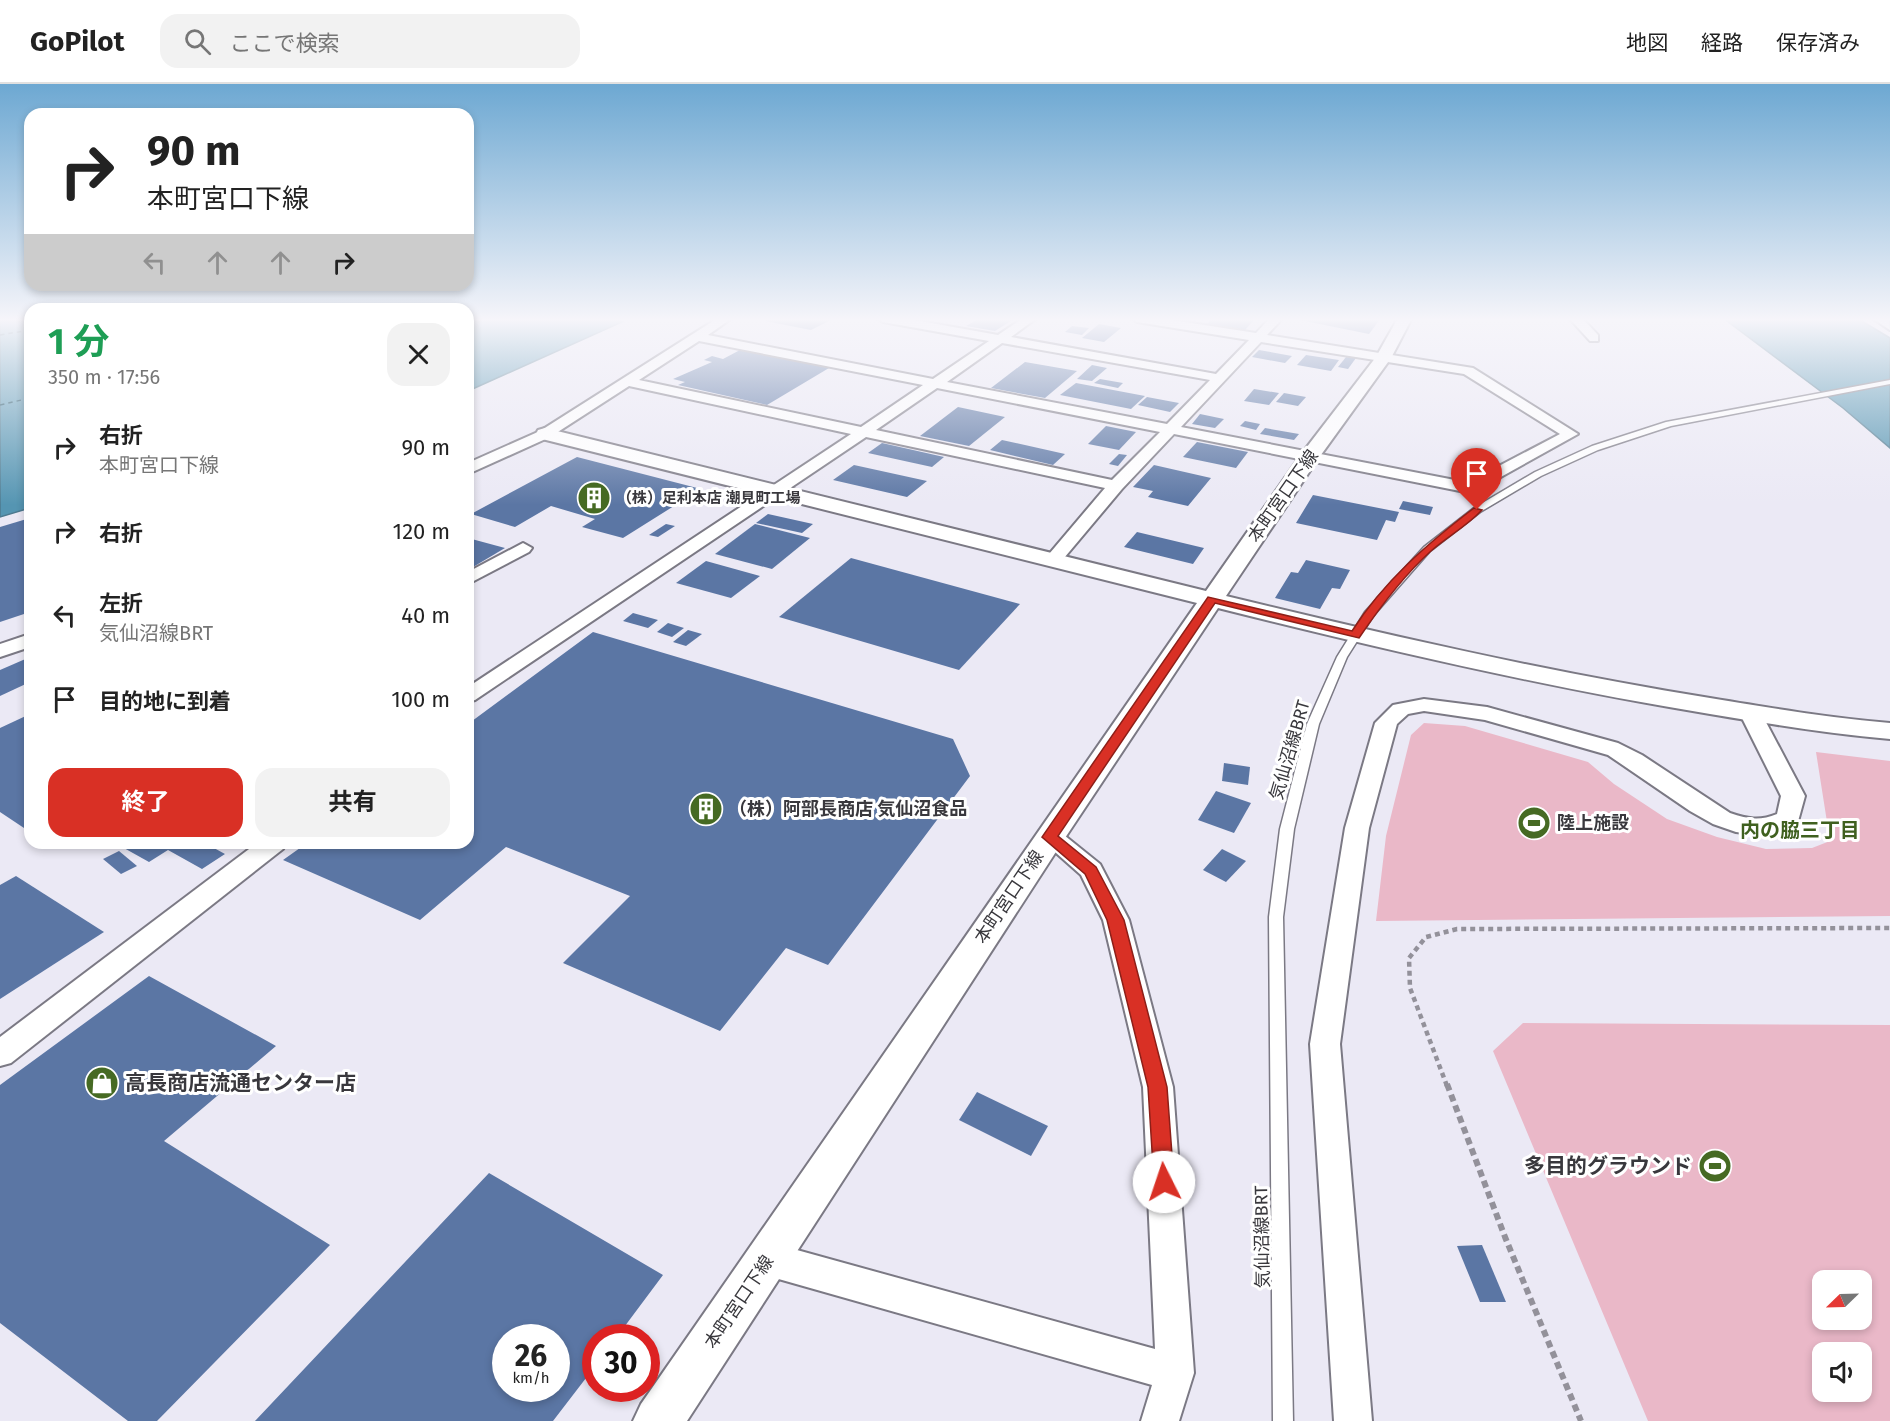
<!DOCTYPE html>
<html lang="ja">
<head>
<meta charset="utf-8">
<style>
	:root { --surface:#fff; --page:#f2f2f2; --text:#222; --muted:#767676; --line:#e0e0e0; --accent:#d93025 }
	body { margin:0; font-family:"Fira Sans","Noto Sans JP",sans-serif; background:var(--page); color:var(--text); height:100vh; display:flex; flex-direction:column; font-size:22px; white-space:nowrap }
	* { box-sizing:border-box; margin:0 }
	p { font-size:20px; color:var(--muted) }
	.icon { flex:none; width:33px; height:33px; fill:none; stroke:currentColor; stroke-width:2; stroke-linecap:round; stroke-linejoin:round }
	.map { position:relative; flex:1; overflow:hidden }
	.side { position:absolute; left:24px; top:219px; width:450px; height:546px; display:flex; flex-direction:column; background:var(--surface); border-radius:18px; box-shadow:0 3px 9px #0003 }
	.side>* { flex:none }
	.guide { position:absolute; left:24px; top:24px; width:450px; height:183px; border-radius:18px; box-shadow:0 3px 9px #0003; background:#fff; color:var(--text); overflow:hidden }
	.needle { width:39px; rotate:247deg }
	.fabs { position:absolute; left:1812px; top:1186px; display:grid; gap:12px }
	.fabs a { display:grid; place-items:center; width:60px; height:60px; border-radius:12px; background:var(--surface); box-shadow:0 3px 9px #0003; font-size:30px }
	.speed { position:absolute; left:492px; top:1240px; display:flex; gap:12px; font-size:30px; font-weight:700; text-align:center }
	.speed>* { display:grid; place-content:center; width:78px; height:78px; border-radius:50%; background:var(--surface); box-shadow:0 3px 9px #0003; line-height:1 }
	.speed small { font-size:15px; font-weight:400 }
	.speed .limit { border:9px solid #d22; background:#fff; color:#111 }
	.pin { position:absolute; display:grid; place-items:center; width:51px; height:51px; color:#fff; margin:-62px -26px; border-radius:50% 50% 50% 0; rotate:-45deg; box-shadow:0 0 6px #0007 }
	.pin .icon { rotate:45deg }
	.me { position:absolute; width:66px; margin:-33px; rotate:356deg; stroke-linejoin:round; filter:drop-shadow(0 0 4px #0008) }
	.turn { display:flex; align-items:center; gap:21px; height:126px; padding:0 24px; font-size:27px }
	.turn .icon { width:78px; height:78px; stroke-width:2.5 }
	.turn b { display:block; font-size:42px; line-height:51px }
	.lanes { display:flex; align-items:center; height:57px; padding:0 24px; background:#0003; justify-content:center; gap:30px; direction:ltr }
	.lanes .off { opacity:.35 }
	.round { display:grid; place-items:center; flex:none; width:63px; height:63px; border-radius:18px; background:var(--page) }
	.overview { display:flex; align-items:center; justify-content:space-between; height:102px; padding:0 24px }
	h1 { font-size:36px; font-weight:700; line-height:45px; color:#1e9e55 }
	.primary-button { display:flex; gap:12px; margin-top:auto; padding:12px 24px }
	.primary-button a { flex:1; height:69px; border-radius:18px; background:var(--accent); color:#fff; font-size:24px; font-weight:700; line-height:69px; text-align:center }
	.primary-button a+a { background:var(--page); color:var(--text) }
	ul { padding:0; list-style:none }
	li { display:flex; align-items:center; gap:18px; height:84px; padding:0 24px }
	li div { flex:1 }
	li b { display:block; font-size:22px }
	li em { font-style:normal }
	header { display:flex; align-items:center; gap:36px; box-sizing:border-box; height:84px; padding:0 30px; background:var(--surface); border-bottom:2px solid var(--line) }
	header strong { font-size:28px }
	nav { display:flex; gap:33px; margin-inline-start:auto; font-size:21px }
	.search { width:420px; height:54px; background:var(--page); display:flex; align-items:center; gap:15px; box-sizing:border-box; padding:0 21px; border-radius:18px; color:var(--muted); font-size:22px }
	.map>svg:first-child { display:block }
	.built { fill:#e3e0f4 }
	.green { fill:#eab8c8; fill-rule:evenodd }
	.water { fill:#5595b2; stroke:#4d798f; stroke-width:1.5 }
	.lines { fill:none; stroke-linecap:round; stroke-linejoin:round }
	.ferry { stroke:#10475c; stroke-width:1.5; stroke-dasharray:4.5 4; stroke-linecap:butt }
	.building { fill:#5b76a4; fill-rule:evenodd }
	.service-casing { stroke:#7b7984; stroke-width:3 }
	.minor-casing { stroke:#7b7984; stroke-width:4 }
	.tertiary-casing { stroke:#7b7984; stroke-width:4 }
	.path-far1 { stroke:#93919a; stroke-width:4.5; stroke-dasharray:5 4; stroke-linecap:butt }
	.path { stroke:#93919a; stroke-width:6; stroke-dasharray:7 4.5; stroke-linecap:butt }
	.service { fill:#fff; fill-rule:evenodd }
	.minor { fill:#fff; fill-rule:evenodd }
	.tertiary { fill:#fff; fill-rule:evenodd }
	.route { fill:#d93025; stroke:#8d1f18; stroke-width:1.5 }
	.labels { text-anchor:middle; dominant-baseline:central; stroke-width:6; stroke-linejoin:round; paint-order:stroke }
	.far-poi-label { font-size:15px; font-weight:bold; fill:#39383d; stroke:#fff; text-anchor:start }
	.street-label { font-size:18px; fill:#39383d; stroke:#fff }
	.poi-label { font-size:18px; font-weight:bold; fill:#39383d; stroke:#fff; text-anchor:start }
	.neighbourhood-label { font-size:20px; font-weight:bold; fill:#3f601f; stroke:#fff }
	.near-poi-label { font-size:21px; font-weight:bold; fill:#39383d; stroke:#fff; text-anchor:start }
</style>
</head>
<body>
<header>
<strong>GoPilot</strong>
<div class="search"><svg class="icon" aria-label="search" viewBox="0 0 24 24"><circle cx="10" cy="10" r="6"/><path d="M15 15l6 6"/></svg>ここで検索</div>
<nav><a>地図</a><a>経路</a><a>保存済み</a></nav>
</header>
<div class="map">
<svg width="1890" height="1337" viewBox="0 0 1890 1337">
	<rect width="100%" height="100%" fill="#ebe9f5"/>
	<path class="built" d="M1159 234H1268L1255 247 1244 248Z"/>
	<g class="green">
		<path d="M1424 639 1465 642 1588 678 1614 700 1667 735 1717 753 1766 765 1812 764 1830 757 1816 668 1890 677V832L1376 837 1386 752 1411 651Z"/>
		<path d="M1523 939 1890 941V1337H1648L1493 967ZM1822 1197H1862V1236H1822ZM1822 1269H1862V1308H1822Z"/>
	</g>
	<g class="water">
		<path d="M0 234H30V424L0 433Z"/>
		<path d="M468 234H608L622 238 468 307Z"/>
		<path d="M1723 234H1857L1890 254V364L1843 324Z"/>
	</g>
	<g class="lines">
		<g class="ferry">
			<path d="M0 251 30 246"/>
			<path d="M0 321 30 314"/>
		</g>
	</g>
	<g class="building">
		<path d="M771 234H835L811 246 765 237Z"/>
		<path d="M980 234H1008L1014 235 995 247 966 242Z"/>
		<path d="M1214 234H1250L1255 235 1245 246 1207 240Z"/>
		<path d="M1290 234H1381L1369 250Z"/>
		<path d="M1099 240 1121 244 1104 258 1082 254Z"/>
		<path d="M1072 242 1089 244 1082 251 1065 248Z"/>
		<path d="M740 266 829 284 767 321 678 301 685 298 673 295 712 278 704 276 712 272 723 275Z"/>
		<path d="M1259 266 1292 272 1285 279 1252 273Z"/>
		<path d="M1306 271 1339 276 1331 287 1297 281Z"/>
		<path d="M1346 273 1356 274 1348 285 1338 283Z"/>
		<path d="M1025 278 1077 287 1045 314 991 304Z"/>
		<path d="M1092 281 1107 284 1092 297 1077 295Z"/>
		<path d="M1100 295 1123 299 1118 304 1094 299Z"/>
		<path d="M1076 299 1145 312 1131 325 1060 311Z"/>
		<path d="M1254 305 1279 309 1269 321 1244 317Z"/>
		<path d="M1284 309 1306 313 1298 322 1276 318Z"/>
		<path d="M1147 313 1179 319 1170 328 1138 321Z"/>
		<path d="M958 323 1005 333 969 362 920 352Z"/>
		<path d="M1200 330 1224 335 1215 344 1192 340Z"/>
		<path d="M1245 337 1260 340 1256 346 1240 342Z"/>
		<path d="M1106 342 1136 348 1119 366 1088 360Z"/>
		<path d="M1265 344 1299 350 1294 356 1260 350Z"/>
		<path d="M1002 356 1065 370 1053 381 990 366Z"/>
		<path d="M1197 358 1248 368 1236 384 1183 373Z"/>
		<path d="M882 359 944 373 932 383 868 369Z"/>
		<path d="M1119 370 1127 371 1118 382 1109 380Z"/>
		<path d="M577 373 701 405 623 454 582 443 595 435 551 422 515 443 471 430Z"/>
		<path d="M854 381 927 397 907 413 833 396Z"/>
		<path d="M1154 381 1211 394 1188 422 1148 413 1153 407 1133 403Z"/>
		<path d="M1313 411 1399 428 1395 438 1386 436 1377 456 1296 439Z"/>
		<path d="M1403 417 1433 423 1430 431 1399 425Z"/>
		<path d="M768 430 813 440 802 449 756 439Z"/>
		<path d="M30 434V528L0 538V443Z"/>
		<path d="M666 440 675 442 658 453 649 451Z"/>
		<path d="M755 440 810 454 772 485 715 470Z"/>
		<path d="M1137 448 1204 464 1193 480 1124 463Z"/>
		<path d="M468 454 505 464 468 486Z"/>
		<path d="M851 474 1020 520 959 586 779 533Z"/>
		<path d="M1306 476 1350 486 1340 505 1332 504 1320 525 1275 514 1291 488 1298 489Z"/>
		<path d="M706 477 760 492 731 514 676 499Z"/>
		<path d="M633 529 658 536 648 544 623 537Z"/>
		<path d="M668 539 684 544 672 553 657 548Z"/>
		<path d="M688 546 702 550 686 562 673 558Z"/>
		<path d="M593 548 953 655 970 692 828 881 786 864 720 947 563 879 630 812 506 763 420 836 283 776 307 759H468V640Z"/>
		<path d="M30 573V598L0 612V586Z"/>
		<path d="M30 630V748L0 728V644Z"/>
		<path d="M1224 679 1250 683 1248 701 1222 697Z"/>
		<path d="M1216 707 1251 719 1234 749 1198 736Z"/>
		<path d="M115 759H221L214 764 225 770 202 785 168 766 149 778Z"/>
		<path d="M1222 765 1246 777 1226 798 1203 786Z"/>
		<path d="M119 767 137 782 121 790 103 775Z"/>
		<path d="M16 792 104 848 0 915V801Z"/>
		<path d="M149 892 276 962 164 1057 330 1161 157 1337H128L0 1239V1001Z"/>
		<path d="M977 1008 1048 1042 1031 1072 959 1036Z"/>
		<path d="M489 1089 663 1191 616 1254H596V1281L553 1337H255ZM506 1254H556V1305H506Z"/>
		<path d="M1482 1161 1506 1218H1480L1457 1162Z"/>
	</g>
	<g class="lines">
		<defs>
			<path id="service" d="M1890 296V300L1671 342 1598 366 1541 392 1480 428 1430 467 1373 532 1347 573 1319 640 1294 745 1283 833 1293 1337H1273L1269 833 1280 745 1307 640 1337 573 1365 528 1424 463 1474 424 1535 388 1592 362 1666 338Z"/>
			<g id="minor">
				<path d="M718 234H732L708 251 933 295 989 257 883 238 877 234H903L998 251 1023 234H1037L1011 253 1216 290 1249 256 1137 238 1131 234H1159L1256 249 1270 234H1283L1267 251 1473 284 1578 350 1490 399 1460 407 1174 350 1122 405 1059 480 1053 481 1044 476 1105 404 866 353 475 616 468 618V603L851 350 629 302 550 353 468 390V379L540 347ZM699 257 923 301 861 343 639 296ZM1261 258 1464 290 1560 350 1478 393 1460 397 1181 343ZM1002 259 1210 296 1167 340 947 298ZM937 304 1160 348 1112 396 876 346Z"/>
				<path d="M1569 234H1582L1598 251V257H1590Z"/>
				<path d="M523 459 532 464 529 468 468 500V488Z"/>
				<path d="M30 550V563L0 573V560Z"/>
				<path d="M1424 615 1487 623 1618 659 1642 671 1730 729C1747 735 1760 737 1777 730L1781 712 1739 628 1742 623H1758L1805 712 1797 741 1767 752 1736 748 1713 740 1690 727 1608 671 1485 636 1424 627 1408 630 1397 640 1369 744 1340 960 1372 1337H1334L1310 960 1345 744 1375 639 1393 621Z"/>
				<path d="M1050 745 1059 747 1100 780 1129 836 1173 1003 1194 1289 1179 1337H1141L1152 1301 768 1192 756 1187 751 1175 756 1163 768 1158 1155 1265 1143 1003 1103 836 1081 791 1038 753 1041 747Z"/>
				<path d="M257 759H286L283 765 11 979 0 982V953Z"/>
			</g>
			<g id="tertiary">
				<path d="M1398 234H1412L1391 274 1318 375 1226 512C1387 551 1547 588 1710 614 1770 624 1830 634 1890 639V655C1830 650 1770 640 1710 630 1545 603 1381 565 1218 524L1061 760 687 1337H633L641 1320 1197 519 538 354 536 350 538 346 545 344 1206 507 1303 368 1376 273Z"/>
				<path d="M1872 234H1889L1890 246Z"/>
			</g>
		</defs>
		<use href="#service" class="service-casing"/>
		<use href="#minor" class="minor-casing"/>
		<use href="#tertiary" class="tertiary-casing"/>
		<path class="path-far1" d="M1447 1002 1410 904 1409 874 1426 853 1457 845 1890 844"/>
		<path class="path" d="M1447 1000 1505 1153 1581 1337"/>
		<use href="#service" class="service"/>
		<use href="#minor" class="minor"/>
		<use href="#tertiary" class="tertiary"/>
	</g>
	<linearGradient id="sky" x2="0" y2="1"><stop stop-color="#6da8d2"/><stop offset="0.56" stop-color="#f6f5fa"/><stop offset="1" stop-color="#f6f5fa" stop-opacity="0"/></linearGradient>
	<rect width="1890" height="421" fill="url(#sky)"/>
	<path class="route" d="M1474 424 1482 426C1467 442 1447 453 1431 467 1403 492 1380 523 1359 554L1215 519 1058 752 1096 783 1124 836 1167 1003 1174 1098 1171 1105 1164 1107 1156 1105 1154 1098 1148 1003 1107 836 1085 790 1042 753 1208 513 1352 547C1384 497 1427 460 1474 424Z"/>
	<defs>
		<symbol id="building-disc" viewBox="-11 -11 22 22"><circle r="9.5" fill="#466a23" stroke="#fff"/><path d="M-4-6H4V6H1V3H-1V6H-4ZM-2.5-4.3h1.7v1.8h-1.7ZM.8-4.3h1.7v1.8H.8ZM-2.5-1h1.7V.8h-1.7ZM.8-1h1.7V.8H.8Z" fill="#fff"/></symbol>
		<symbol id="stadium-disc" viewBox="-11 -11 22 22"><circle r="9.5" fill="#466a23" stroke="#fff"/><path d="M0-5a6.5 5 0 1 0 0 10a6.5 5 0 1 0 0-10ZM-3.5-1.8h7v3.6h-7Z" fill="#fff"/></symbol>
		<symbol id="shop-disc" viewBox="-11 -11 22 22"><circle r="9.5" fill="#466a23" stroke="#fff"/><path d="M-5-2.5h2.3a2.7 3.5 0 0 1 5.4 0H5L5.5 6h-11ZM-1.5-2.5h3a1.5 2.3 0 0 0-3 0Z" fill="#fff"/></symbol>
	</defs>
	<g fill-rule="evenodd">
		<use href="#building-disc" x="575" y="395" width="38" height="38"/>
		<use href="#building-disc" x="687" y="706" width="38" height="38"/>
		<use href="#stadium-disc" x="1515" y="720" width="38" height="38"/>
		<use href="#shop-disc" x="83" y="980" width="38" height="38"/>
		<use href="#stadium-disc" x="1696" y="1063" width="38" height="38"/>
	</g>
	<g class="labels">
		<g class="far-poi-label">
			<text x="617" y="414">（株）足利本店 潮見町工場</text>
		</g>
		<g class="street-label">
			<text transform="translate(1283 412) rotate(-55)">本町宮口下線</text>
			<text transform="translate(1290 666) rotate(-74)">気仙沼線BRT</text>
			<text transform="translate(1009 813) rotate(-56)">本町宮口下線</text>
			<text transform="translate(1262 1153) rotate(-91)">気仙沼線BRT</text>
			<text transform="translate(739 1218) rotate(-56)">本町宮口下線</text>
		</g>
		<g class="poi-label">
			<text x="729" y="725">（株）阿部長商店 気仙沼食品</text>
			<text x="1557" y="739">陸上施設</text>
		</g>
		<g class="neighbourhood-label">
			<text x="1800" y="746">内の脇三丁目</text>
		</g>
		<g class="near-poi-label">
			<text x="125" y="999">高長商店流通センター店</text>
			<text x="1692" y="1082" text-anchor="end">多目的グラウンド</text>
		</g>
	</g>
</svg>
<div class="fabs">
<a><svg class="needle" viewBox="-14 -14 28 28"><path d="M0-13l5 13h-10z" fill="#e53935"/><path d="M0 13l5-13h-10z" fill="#767676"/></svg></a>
<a><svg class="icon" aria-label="sound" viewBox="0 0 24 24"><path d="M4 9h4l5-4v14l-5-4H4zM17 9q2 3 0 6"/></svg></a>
</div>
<div class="speed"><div>26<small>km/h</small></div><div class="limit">30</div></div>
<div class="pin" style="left:1477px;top:426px;background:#d93025"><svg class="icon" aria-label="arrive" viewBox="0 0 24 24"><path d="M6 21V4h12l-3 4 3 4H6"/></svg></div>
<svg class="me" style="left:1164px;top:1098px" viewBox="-20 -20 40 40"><circle r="19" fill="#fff"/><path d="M0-13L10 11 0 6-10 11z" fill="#d93025"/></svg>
<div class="guide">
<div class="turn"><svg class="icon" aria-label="right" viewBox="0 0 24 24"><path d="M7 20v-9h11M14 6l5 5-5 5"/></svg><div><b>90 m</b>本町宮口下線</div></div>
<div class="lanes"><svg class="icon off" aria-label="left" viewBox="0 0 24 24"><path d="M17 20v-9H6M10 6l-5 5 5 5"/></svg><svg class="icon off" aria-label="ahead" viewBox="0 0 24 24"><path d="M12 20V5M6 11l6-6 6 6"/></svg><svg class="icon off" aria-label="ahead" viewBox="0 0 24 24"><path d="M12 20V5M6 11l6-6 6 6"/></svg><svg class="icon" aria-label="right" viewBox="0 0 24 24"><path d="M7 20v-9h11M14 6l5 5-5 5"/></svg></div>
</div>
<section class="side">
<div class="overview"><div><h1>1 分</h1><p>350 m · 17:56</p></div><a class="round"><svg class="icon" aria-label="close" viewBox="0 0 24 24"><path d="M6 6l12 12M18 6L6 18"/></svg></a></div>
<ul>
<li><svg class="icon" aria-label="right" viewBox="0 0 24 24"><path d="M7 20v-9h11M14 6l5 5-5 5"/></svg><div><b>右折</b><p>本町宮口下線</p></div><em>90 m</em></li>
<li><svg class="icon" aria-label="right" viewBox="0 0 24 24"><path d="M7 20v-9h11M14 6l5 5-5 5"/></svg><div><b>右折</b></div><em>120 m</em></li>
<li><svg class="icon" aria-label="left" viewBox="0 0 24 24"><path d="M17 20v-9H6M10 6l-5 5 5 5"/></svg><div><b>左折</b><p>気仙沼線BRT</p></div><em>40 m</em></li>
<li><svg class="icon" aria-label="arrive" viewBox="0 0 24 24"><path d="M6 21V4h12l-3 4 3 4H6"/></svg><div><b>目的地に到着</b></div><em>100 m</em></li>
</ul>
<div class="primary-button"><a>終了</a><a>共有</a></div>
</section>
</div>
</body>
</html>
